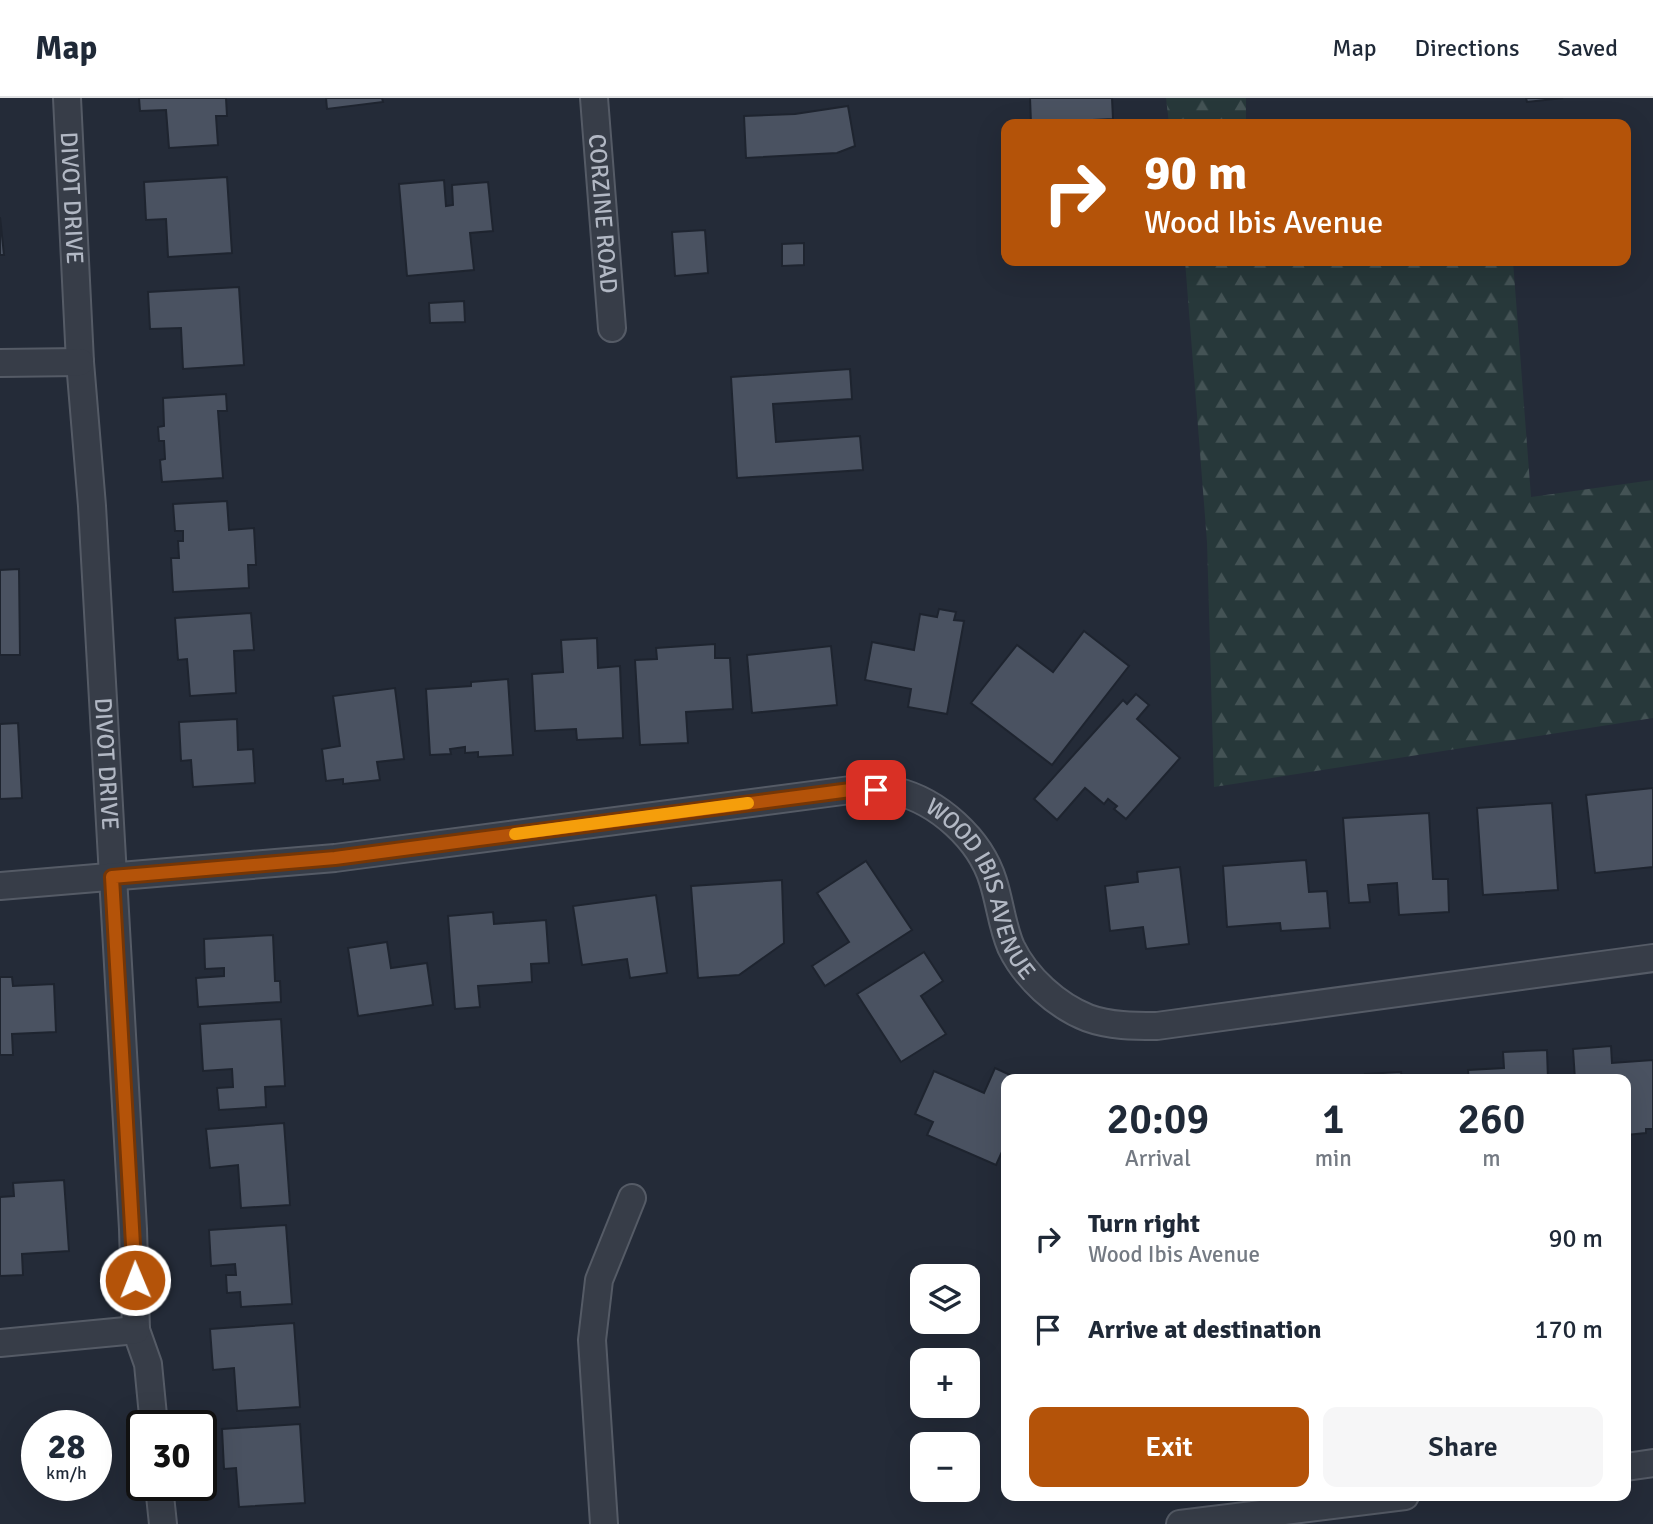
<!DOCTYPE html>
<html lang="en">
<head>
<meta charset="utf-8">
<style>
	:root { --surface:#fff; --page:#f6f6f7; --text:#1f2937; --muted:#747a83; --line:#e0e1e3; --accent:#b45309 }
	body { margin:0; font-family:Signika,sans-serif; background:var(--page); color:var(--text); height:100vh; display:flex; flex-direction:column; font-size:26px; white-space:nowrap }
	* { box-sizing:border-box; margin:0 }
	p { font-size:23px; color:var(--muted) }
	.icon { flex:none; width:38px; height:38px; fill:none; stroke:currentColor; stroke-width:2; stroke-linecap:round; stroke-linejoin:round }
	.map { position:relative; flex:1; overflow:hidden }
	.details { position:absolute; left:1001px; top:976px; width:630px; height:427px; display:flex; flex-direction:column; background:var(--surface); border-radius:14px; box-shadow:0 7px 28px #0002 }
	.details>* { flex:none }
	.guide { position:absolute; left:1001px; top:21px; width:630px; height:147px; border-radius:14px; box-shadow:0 7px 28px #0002; background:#b45309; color:#fff; overflow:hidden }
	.buttons { position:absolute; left:910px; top:1166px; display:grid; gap:14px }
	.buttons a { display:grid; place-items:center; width:70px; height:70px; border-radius:14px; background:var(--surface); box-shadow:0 7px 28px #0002; font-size:35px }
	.speed { position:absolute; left:21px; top:1312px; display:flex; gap:14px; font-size:35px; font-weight:700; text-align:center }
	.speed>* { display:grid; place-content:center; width:91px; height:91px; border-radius:50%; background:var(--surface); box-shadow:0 7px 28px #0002; line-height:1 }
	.speed small { font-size:18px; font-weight:400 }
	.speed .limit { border:4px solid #111; border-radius:10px; background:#fff; color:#111 }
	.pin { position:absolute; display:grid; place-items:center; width:60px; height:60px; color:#fff; margin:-30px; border-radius:14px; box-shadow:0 4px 10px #0006 }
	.me { position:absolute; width:77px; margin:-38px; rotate:359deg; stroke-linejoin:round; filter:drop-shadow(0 0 5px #0008) }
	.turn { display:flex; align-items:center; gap:24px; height:147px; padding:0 28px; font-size:32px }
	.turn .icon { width:91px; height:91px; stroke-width:2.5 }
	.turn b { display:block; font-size:49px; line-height:60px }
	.eta { display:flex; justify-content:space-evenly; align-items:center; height:119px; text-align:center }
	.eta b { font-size:42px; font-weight:600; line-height:49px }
	.button { display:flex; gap:14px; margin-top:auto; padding:14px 28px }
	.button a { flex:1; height:80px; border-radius:14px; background:var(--accent); color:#fff; font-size:28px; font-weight:600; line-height:80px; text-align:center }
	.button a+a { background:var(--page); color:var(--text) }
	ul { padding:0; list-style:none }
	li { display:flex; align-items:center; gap:21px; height:91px; padding:0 28px }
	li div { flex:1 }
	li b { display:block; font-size:26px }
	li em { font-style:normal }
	header { display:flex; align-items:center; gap:42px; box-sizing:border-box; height:98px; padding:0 35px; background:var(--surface); border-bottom:2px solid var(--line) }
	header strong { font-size:33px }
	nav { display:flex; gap:38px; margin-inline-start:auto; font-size:24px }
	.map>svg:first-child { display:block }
	.forest { fill:url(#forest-firs) }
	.building { fill:#4a5261; stroke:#1e242f; stroke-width:2 }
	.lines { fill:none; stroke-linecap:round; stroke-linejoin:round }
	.street-casing { stroke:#555b66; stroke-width:30 }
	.street { stroke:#373d48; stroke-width:26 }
	.route-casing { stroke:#753606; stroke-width:18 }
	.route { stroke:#b45309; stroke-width:12 }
	.slow { stroke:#f59e0b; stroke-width:12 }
	.labels { text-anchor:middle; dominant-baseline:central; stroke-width:5; stroke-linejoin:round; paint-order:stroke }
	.street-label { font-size:24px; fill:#b2b8c4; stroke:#1c222d }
</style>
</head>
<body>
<header>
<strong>Map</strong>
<nav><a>Map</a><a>Directions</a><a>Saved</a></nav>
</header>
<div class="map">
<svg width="1653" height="1426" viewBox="0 0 1653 1426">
	<defs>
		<pattern id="forest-firs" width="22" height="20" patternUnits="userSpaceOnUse" patternTransform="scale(1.75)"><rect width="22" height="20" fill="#27383a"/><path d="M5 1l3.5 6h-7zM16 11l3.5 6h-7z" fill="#445355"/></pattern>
	</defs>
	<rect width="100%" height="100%" fill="#242b38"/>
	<g class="forest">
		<path d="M1166 0H1246V26H1169Z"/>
		<path d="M1185 163H1513L1531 399 1653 382V620L1214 689 1207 444Z"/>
	</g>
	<g class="building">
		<path d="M139 0H226L227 18H216L218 47 169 50 166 12 140 13Z"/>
		<path d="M326 0H382L383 4 327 11Z"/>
		<path d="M1030 0H1112L1113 21 1031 25Z"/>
		<path d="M1526 0H1563L1527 4Z"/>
		<path d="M848 8 855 48 837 55 746 60 744 18 795 16Z"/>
		<path d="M227 79 232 155 168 159 166 121 146 122 144 84Z"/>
		<path d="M444 82 446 108 453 107 452 87 488 84 493 133 470 135 474 172 407 178 399 86Z"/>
		<path d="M0 119 4 157H0Z"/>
		<path d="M705 132 708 175 675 178 672 134Z"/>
		<path d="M804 145V167L782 168V146Z"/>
		<path d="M239 189 244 267 183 271 181 230 150 231 148 194Z"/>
		<path d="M464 203 465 224 430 225 429 205Z"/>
		<path d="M850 271 852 301 773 306 776 344 860 338 863 372 737 380 731 279Z"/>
		<path d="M226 296 227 313H218L223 380 162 384 160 362 165 361 164 343H159L158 329 164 328 163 300Z"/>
		<path d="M227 403 229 432 254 430 256 467H248L249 490 173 494 171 460H179L178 443H183V433H175L173 406Z"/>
		<path d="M19 471 20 557H0V472Z"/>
		<path d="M939 511 956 514 954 522 964 523 947 616 908 609 911 591 865 582 872 544 914 552 920 516 937 519Z"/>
		<path d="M251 515 254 552 234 553 236 595 190 598 187 561 178 562 175 520Z"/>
		<path d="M1084 533 1129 568 1052 667 971 605 1017 547 1053 574Z"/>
		<path d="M597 540 598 570 620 568 623 640 577 642 576 631 535 633 532 576 563 574 561 542Z"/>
		<path d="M715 546V560H730L733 611 686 614 688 645 640 647 635 562 657 561 656 550Z"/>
		<path d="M831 548 837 607 752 615 747 557Z"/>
		<path d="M508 581 513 657 478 659V654L465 655V649L450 651 451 656 430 657 426 591 471 588V584Z"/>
		<path d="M395 590 404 661 377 664 380 682 343 686V681L326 683 322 651 340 648 333 598Z"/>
		<path d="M1136 596 1149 607 1137 621 1180 660 1126 721 1114 711 1117 708 1108 701 1104 706 1085 690 1057 722 1034 701 1123 602 1127 606Z"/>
		<path d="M237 621 238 652 253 651 255 685 193 689 191 662 181 663 179 624Z"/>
		<path d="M18 625 22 700 0 701V626Z"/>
		<path d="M1653 690V769L1595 775 1586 697Z"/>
		<path d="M1552 705 1558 792 1483 797 1477 710Z"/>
		<path d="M1429 715 1433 781H1448L1449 814 1399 817 1397 785 1368 787 1370 804 1349 805 1343 720Z"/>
		<path d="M1306 762 1309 794 1327 793 1330 830 1281 833 1280 825 1227 829 1223 768Z"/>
		<path d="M866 763 912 832 825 888 812 868 849 844 817 795Z"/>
		<path d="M1180 769 1189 846 1146 851 1143 829 1110 833 1105 788 1138 784 1137 774Z"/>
		<path d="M782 782 784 845 739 877 698 880 691 788Z"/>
		<path d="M656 797 667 875 630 880 627 861 582 867 573 808Z"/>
		<path d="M493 814 494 826 546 822 549 865 531 866 532 884 478 888 480 909 455 911 448 818Z"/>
		<path d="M273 837 275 883H280L281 904 198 909 196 880 224 878V870L205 871 204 841Z"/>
		<path d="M387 844 391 870 427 865 433 907 358 918 348 850Z"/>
		<path d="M924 854 943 883 921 898 946 936 901 964 857 896Z"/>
		<path d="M0 879H12L13 888 54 886 56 934 12 936 13 957H0Z"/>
		<path d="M281 921 285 988 265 989 266 1009 219 1012 217 990 233 989 232 971 203 973 200 926Z"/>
		<path d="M1611 948 1612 965 1653 962V1031H1646V1035L1626 1037V982H1575L1573 951Z"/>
		<path d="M1547 952 1548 982H1469L1468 972 1504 970 1503 954Z"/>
		<path d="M995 970 1021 982H1006V1045L996 1067 927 1037 933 1024 915 1016 934 973 984 995Z"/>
		<path d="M1401 974 1402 982H1366L1365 976Z"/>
		<path d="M284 1025 290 1107 241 1110 238 1067 210 1070 206 1031Z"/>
		<path d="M64 1082 69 1153 22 1156 23 1177 0 1178V1099L14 1098 13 1085Z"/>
		<path d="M286 1127 292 1206 241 1209 240 1194 227 1195 226 1177H236L235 1166 211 1168 209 1132Z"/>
		<path d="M294 1225 300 1309 237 1313 234 1270 213 1272 210 1231Z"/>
		<path d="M300 1326 305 1405 239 1409 236 1370 224 1371 222 1331Z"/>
	</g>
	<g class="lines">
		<defs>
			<g id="street">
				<path id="s1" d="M67 0 80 264 92 408 133 1131 136 1232 148 1266 154 1328"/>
				<path id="s2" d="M594 0 612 230"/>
				<path d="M0 265 80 264"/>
				<path id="s3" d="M0 788 335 760 858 691C870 691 884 690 895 693 938 703 980 741 993 783 1000 805 1002 828 1011 849 1026 880 1057 908 1088 920 1110 928 1134 928 1157 928L1653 860"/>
				<path d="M0 1245 136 1232"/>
				<path d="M1626 1369 1653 1365"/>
				<path d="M159 1388 163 1426"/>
				<path d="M604 1426 592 1242 599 1182 632 1100"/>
				<path d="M1180 1426 1405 1398"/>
			</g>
		</defs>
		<use href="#street" class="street-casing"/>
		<use href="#street" class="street"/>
	</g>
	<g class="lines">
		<defs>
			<path id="route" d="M135 1182 112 779 335 760 858 691 876 692"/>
		</defs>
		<use href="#route" class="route-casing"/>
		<use href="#route" class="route"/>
		<path class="slow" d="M515 736 748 705"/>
	</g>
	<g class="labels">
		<g class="street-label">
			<text stroke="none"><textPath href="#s1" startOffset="100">DIVOT DRIVE</textPath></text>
			<text stroke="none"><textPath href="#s2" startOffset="116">CORZINE ROAD</textPath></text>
			<text stroke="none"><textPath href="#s1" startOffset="667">DIVOT DRIVE</textPath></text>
			<text stroke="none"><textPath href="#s3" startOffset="1040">WOOD IBIS AVENUE</textPath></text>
		</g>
	</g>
</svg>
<div class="buttons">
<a><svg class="icon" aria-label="layers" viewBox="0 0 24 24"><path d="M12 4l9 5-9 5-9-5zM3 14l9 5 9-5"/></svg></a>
<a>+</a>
<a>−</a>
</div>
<div class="speed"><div>28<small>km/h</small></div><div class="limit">30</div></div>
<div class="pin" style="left:876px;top:692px;background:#d93025"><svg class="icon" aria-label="arrive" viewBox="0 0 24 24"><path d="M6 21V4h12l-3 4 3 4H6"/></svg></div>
<svg class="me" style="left:135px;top:1182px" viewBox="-20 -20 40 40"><circle r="17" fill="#b45309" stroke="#fff" stroke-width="3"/><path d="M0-11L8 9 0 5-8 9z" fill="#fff"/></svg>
<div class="guide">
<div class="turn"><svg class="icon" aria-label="right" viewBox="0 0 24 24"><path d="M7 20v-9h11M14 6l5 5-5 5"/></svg><div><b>90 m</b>Wood Ibis Avenue</div></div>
</div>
<section class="details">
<div class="eta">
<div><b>20:09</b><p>Arrival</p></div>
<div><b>1</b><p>min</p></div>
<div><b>260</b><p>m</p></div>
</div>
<ul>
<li><svg class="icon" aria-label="right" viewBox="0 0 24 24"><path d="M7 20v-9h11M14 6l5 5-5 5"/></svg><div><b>Turn right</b><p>Wood Ibis Avenue</p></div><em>90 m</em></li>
<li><svg class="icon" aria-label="arrive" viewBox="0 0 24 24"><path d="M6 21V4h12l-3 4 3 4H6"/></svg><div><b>Arrive at destination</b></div><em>170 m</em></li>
</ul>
<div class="button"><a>Exit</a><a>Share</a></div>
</section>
</div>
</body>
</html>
